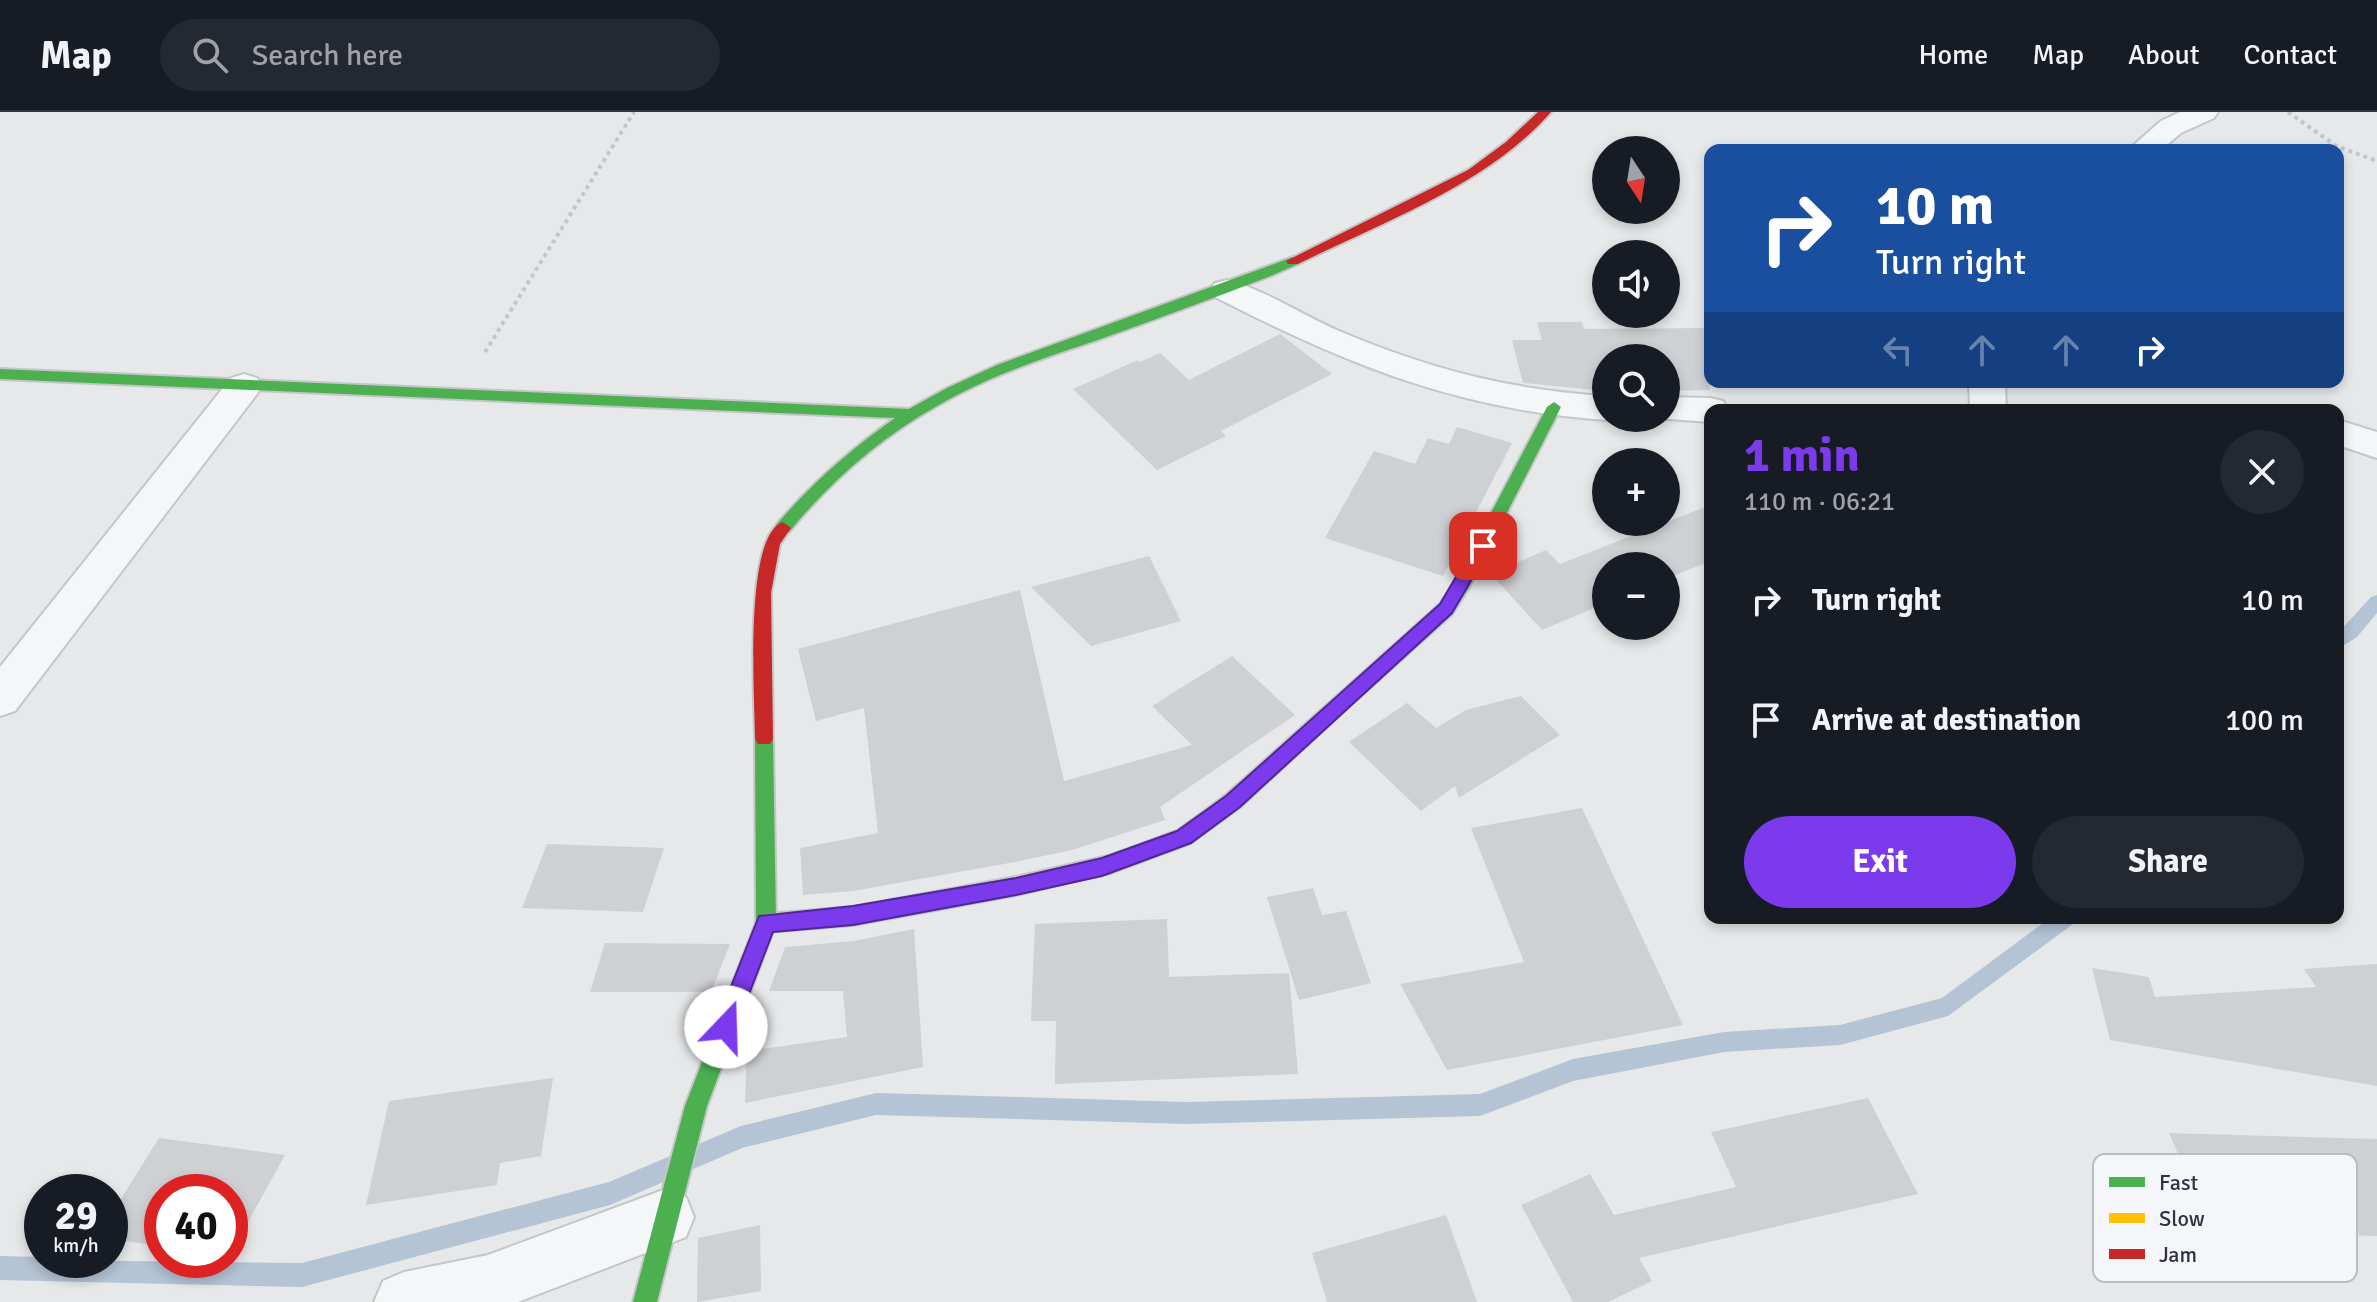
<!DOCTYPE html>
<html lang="en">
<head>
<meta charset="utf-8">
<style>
	:root { --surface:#171b24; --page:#242831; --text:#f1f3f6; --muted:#9ea1a6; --line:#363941; --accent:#7c3aed }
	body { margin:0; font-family:Signika,sans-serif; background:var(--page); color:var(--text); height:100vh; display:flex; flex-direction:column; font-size:30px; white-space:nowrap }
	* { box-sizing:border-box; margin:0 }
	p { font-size:26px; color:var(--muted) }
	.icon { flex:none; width:44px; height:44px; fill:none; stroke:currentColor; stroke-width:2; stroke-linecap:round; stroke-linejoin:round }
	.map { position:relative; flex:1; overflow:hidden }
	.side { position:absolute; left:1704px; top:292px; width:640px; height:520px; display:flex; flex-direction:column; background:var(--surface); border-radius:16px; box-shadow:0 4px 12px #0003 }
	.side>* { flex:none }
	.top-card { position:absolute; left:1704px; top:32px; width:640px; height:244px; border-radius:16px; box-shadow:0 4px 12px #0003; background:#1a4fa0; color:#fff; overflow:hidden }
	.needle { width:52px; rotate:168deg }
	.buttons { position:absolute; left:1592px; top:24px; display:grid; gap:16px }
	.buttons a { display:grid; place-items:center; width:88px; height:88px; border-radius:50%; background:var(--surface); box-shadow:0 4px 12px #0003; font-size:40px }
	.speed { position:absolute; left:24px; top:1062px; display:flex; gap:16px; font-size:40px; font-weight:700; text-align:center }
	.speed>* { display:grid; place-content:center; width:104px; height:104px; border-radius:50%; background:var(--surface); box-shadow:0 4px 12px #0003; line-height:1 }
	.speed small { font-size:20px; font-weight:400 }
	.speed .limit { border:12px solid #d22; background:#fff; color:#111 }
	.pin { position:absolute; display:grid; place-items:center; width:68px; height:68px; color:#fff; margin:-34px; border-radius:16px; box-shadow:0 4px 12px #0006 }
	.me { position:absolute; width:88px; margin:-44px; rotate:21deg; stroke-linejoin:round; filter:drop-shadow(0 0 6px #0008) }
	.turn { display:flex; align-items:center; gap:28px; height:168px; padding:0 40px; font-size:36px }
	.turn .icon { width:104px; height:104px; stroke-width:2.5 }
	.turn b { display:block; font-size:56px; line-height:68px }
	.lanes { display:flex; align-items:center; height:76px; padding:0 40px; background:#0003; justify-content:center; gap:40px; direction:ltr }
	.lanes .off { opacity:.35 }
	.round { display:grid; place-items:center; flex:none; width:84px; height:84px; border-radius:42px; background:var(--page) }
	.headline { display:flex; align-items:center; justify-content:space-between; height:136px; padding:0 40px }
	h1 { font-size:48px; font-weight:800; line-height:60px; color:var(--accent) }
	.cta { display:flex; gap:16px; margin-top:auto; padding:16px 40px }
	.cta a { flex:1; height:92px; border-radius:48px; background:var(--accent); color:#fff; font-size:32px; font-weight:800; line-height:92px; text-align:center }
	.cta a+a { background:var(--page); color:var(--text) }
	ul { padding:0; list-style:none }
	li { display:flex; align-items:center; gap:24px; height:120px; padding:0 40px }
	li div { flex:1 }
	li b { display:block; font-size:30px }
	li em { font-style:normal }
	header { display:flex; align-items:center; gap:48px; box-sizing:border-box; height:112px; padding:0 40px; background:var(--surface); border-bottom:2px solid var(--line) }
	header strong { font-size:38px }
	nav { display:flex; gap:44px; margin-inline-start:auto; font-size:28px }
	.search { width:560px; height:72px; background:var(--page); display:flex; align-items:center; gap:20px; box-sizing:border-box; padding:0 28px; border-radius:44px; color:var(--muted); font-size:30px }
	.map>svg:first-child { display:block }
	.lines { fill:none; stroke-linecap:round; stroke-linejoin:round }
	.stream { fill:#b4c4d5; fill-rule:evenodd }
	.building { fill:#ced0d3 }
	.street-casing { stroke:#c4c6c8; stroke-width:4 }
	.fast-casing { stroke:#c4c6c8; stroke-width:4 }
	.slow-casing { stroke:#c4c6c8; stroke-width:4 }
	.jam-casing { stroke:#c4c6c8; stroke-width:4 }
	.path { stroke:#c5c6ca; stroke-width:4; stroke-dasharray:4 4; stroke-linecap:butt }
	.street { fill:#f5f6f7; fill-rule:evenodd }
	.fast { fill:#4caf50; fill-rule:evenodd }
	.slow { fill:#ffc107; fill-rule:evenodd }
	.jam { fill:#c62828; fill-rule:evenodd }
	.route { fill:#7c3aed; stroke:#51269a; stroke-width:2 }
	.key { fill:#f4f6f9; stroke:#b8bcc3; stroke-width:2 }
	.key-label { font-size:22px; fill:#2b3445 }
</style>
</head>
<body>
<header>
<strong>Map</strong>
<div class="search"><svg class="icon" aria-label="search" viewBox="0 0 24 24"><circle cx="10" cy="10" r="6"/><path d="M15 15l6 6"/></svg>Search here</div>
<nav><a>Home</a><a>Map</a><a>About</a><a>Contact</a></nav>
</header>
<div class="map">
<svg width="2377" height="1190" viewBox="0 0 2377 1190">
	<rect width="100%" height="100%" fill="#e6e8ea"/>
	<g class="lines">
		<g class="stream">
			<path d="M2377 483V501L2357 525 2338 537V521L2371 485Z"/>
			<path d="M2050 806H2076L2073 812 1948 904 1840 933 1724 940 1573 969 1480 1004 1186 1012 876 1003 742 1036 610 1093 302 1175 0 1168V1144L42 1145V1148L302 1151 609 1070 741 1014 876 981 1186 990 1480 982 1573 947 1724 920 1840 913 1942 886Z"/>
		</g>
	</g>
	<g class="building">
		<path d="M1537 210H1582L1584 217 1710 216V278L1666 279V246H1606V279L1523 271 1512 228H1542Z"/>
		<path d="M1280 222 1332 262 1221 319 1226 324 1157 358 1073 277 1138 248 1140 250 1160 241 1189 268Z"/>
		<path d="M1457 315 1512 331 1443 464 1325 426 1374 339 1415 352 1428 326 1449 332Z"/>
		<path d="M1710 393V449L1666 467V454H1606V491L1542 518 1491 462 1546 438 1560 452Z"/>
		<path d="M1149 444 1181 509 1091 534 1031 475Z"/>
		<path d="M1020 478 1064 669 1192 633 1152 594 1232 544 1295 603 1160 695 1165 708 1072 738 1015 750 853 779 803 783 800 736 878 721 864 596 816 609 798 537Z"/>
		<path d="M1521 584 1560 623 1459 686 1455 674 1421 699 1349 630 1407 591 1436 616 1466 598Z"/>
		<path d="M1582 696 1683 913 1447 958 1400 872 1524 850 1471 716Z"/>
		<path d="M547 732 664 736 643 800 522 796Z"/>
		<path d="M1313 776 1322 803 1346 799 1371 871 1299 888 1267 785Z"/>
		<path d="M1167 807 1169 865 1289 861 1298 962 1055 972 1056 909H1031L1035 812Z"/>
		<path d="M914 817 923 955 745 991 747 939 847 925 843 879H769L785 835 854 829Z"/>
		<path d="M605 831 730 832 711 880H590Z"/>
		<path d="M2377 852V974L2110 928 2092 856 2149 865 2155 885 2316 875 2304 857Z"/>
		<path d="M553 966 541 1044 500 1051 497 1073 366 1093 389 989Z"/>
		<path d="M1868 986 1918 1082 1639 1146 1652 1169 1608 1190H1573L1521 1093 1590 1062 1614 1103 1736 1075 1711 1020Z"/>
		<path d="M2169 1021 2377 1027V1124L2211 1119Z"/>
		<path d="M159 1026 285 1043 230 1143V1080H162V1134L110 1127V1104Z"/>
		<path d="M1446 1103 1477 1190H1327L1312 1141Z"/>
		<path d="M760 1113 761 1179 697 1190 698 1126Z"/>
	</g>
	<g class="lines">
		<defs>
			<g id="street">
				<path d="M2180 0H2218L2214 6 2181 21 2161 38H2128L2161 9Z"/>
				<path d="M1227 168C1266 178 1302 203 1339 219 1429 257 1509 278 1606 284V306H1613L1606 308C1458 298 1346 252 1215 185L1210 178 1215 171Z"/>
				<path d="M244 262 257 266 262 274 257 282 15 599 0 604V555L231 266Z"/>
				<path d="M1969 270H2005L2006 298H1970Z"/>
				<path d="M1666 285 1710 286 1723 289 1728 298H1710V310L1655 306H1666Z"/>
				<path d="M2338 308 2377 320V346L2338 333Z"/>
				<path d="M666 1077 686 1085 694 1105 686 1125 666 1133 518 1190H374L383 1169 404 1160 488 1143Z"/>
			</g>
			<g id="fast">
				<path d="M1293 145 1298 146V152L1273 163C1214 186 1154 208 1095 229 1041 247 986 265 937 294 880 326 830 370 789 420L783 422 775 416 777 412C812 371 851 337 895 306L0 267V257L909 297 947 276 997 253Z"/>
				<path d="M1554 290 1561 295 1468 477 1452 502 1348 595H1336L1333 590 1336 585 1440 492 1453 473 1547 295Z"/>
				<path d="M764 620 770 622 773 627 776 811 707 994 657 1190H633L685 994 756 811 755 627 758 622Z"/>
			</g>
			<path id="slow" d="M1108 744 1115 747 1118 753 1115 759 1016 783 853 813 766 820 759 817 756 811 759 805 766 802 853 795 1016 765Z"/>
			<g id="jam">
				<path d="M1538 0H1551C1489 72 1381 111 1298 152H1288L1286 149 1468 58 1506 30Z"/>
				<path d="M783 410 791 416 780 432 771 481 773 627 770 632H758L755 627C755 589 743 423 783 410Z"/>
				<path d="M1342 583 1348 585 1351 590 1348 595 1240 695 1191 731 1108 762 1101 759 1098 753 1101 747 1177 719 1226 683 1336 585Z"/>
			</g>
		</defs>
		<use href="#street" class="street-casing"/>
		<use href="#fast" class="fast-casing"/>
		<use href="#slow" class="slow-casing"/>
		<use href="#jam" class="jam-casing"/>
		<g class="path">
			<path d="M2288 0 2336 34 2377 49"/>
			<path d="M485 240 634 0"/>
		</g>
		<use href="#street" class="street"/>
		<use href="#fast" class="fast"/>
		<use href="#slow" class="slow"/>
		<use href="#jam" class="jam"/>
	</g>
	<path class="route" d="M1483 428 1491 434 1452 501 1240 695 1191 731 1102 764 1016 783 853 813 773 820 733 923 726 926 718 923 715 915 759 804 853 794 1016 766 1102 746 1177 719 1226 684 1440 492 1477 429Z"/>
	<rect x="2093" y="1042" width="264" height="128" rx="12" class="key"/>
	<rect x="2109" y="1065" width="36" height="10" fill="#4caf50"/>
	<rect x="2109" y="1101" width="36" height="10" fill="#ffc107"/>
	<rect x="2109" y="1137" width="36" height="10" fill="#c62828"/>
	<g class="key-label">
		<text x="2159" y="1078">Fast</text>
		<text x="2159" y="1114">Slow</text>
		<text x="2159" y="1150">Jam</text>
	</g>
</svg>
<div class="buttons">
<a><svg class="needle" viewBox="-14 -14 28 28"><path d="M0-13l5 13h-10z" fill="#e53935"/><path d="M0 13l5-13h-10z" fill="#9ea1a6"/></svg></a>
<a><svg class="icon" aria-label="sound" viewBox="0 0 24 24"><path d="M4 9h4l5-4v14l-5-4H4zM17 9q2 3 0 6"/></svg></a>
<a><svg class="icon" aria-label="search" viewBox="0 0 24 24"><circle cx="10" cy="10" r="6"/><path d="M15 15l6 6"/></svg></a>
<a>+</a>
<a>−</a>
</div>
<div class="speed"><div>29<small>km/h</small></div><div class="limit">40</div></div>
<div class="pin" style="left:1483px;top:434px;background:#d93025"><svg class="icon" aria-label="arrive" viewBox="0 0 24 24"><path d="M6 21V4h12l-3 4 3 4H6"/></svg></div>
<svg class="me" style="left:726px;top:915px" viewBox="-20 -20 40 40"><circle r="19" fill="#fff"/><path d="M0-13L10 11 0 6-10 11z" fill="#7c3aed"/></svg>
<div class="top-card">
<div class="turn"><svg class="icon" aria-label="right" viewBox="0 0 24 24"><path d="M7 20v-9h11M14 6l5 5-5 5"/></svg><div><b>10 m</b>Turn right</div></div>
<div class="lanes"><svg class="icon off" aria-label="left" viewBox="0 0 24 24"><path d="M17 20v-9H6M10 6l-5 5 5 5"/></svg><svg class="icon off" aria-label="ahead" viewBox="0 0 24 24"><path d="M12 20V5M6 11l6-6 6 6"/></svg><svg class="icon off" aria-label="ahead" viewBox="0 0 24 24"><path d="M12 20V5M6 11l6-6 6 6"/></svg><svg class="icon" aria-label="right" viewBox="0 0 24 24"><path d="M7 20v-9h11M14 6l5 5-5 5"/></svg></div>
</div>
<section class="side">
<div class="headline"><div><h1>1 min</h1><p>110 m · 06:21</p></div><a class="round"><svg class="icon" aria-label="close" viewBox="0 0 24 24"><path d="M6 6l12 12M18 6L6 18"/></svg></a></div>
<ul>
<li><svg class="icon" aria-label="right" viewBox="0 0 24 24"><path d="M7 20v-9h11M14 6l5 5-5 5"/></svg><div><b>Turn right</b></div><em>10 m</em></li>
<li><svg class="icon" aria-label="arrive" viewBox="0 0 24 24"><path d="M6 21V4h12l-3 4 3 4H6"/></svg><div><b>Arrive at destination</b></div><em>100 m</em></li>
</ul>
<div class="cta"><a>Exit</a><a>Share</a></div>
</section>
</div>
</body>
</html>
